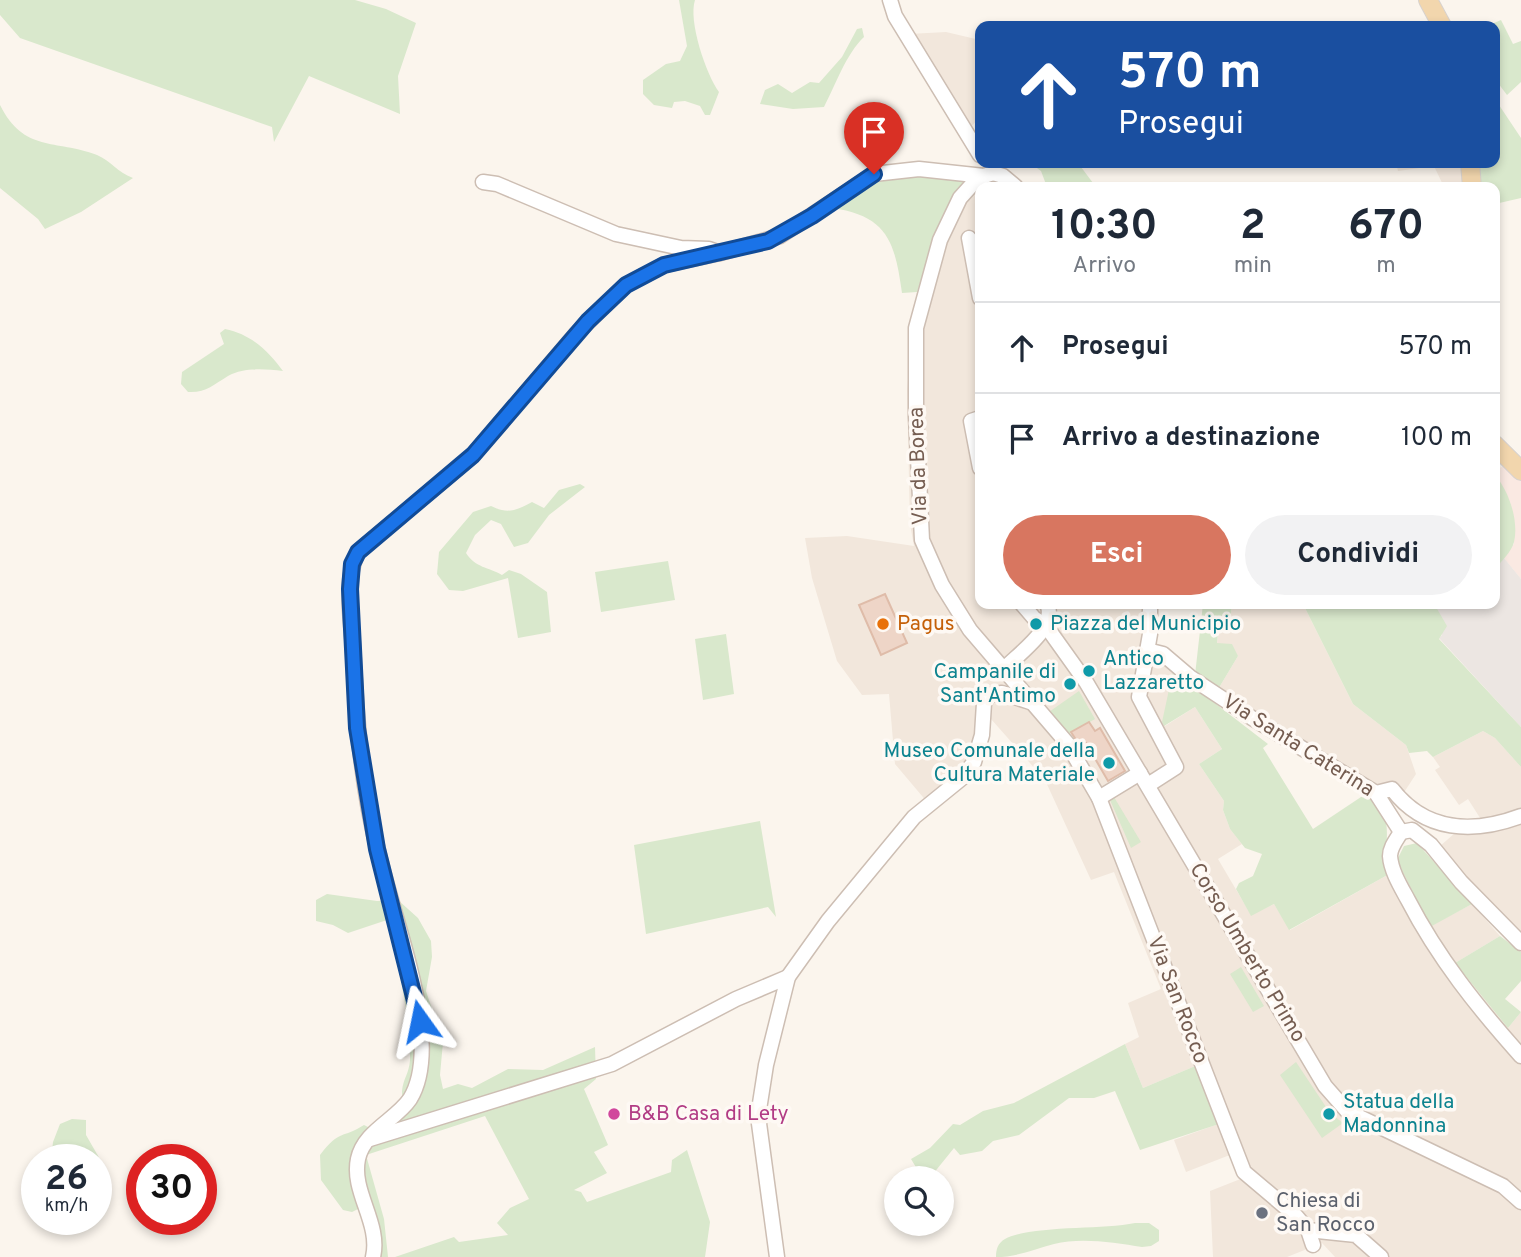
<!DOCTYPE html>
<html lang="it">
<head>
<meta charset="utf-8">
<style>
	:root { --surface:#fff; --page:#f2f2f3; --text:#1f2937; --muted:#747a83; --line:#e0e1e3; --accent:#d87660 }
	body { margin:0; font-family:Overpass,sans-serif; background:var(--page); color:var(--text); height:100vh; display:flex; flex-direction:column; font-size:26px; white-space:nowrap }
	* { box-sizing:border-box; margin:0 }
	p { font-size:23px; color:var(--muted) }
	.icon { flex:none; width:38px; height:38px; fill:none; stroke:currentColor; stroke-width:2; stroke-linecap:round; stroke-linejoin:round }
	.map { position:relative; flex:1; overflow:hidden }
	.drawer { position:absolute; left:975px; top:182px; width:525px; height:427px; display:flex; flex-direction:column; background:var(--surface); border-radius:14px; box-shadow:0 4px 10px #0003 }
	.drawer>* { flex:none }
	.hud { position:absolute; left:975px; top:21px; width:525px; height:147px; border-radius:14px; box-shadow:0 4px 10px #0003; background:#1a4fa0; color:#fff; overflow:hidden }
	.controls { position:absolute; left:884px; top:1166px; display:grid; gap:14px }
	.controls a { display:grid; place-items:center; width:70px; height:70px; border-radius:50%; background:var(--surface); box-shadow:0 4px 10px #0003; font-size:35px }
	.speed { position:absolute; left:21px; top:1144px; display:flex; gap:14px; font-size:35px; font-weight:700; text-align:center }
	.speed>* { display:grid; place-content:center; width:91px; height:91px; border-radius:50%; background:var(--surface); box-shadow:0 4px 10px #0003; line-height:1 }
	.speed small { font-size:18px; font-weight:400 }
	.speed .limit { border:10px solid #d22; background:#fff; color:#111 }
	.pin { position:absolute; display:grid; place-items:center; width:60px; height:60px; color:#fff; margin:-72px -30px; border-radius:50% 50% 50% 0; rotate:-45deg; box-shadow:0 0 7px #0007 }
	.pin .icon { rotate:45deg }
	.me { position:absolute; width:77px; margin:-38px; rotate:348deg; stroke-linejoin:round; filter:drop-shadow(0 0 5px #0008) }
	.turn { display:flex; align-items:center; gap:24px; height:147px; padding:0 28px; font-size:32px }
	.turn .icon { width:91px; height:91px; stroke-width:2.5 }
	.turn b { display:block; font-size:49px; line-height:60px }
	.eta { display:flex; justify-content:space-evenly; align-items:center; height:119px; text-align:center }
	.eta b { font-size:42px; font-weight:700; line-height:49px }
	.primary-button { display:flex; gap:14px; margin-top:auto; padding:14px 28px }
	.primary-button a { flex:1; height:80px; border-radius:42px; background:var(--accent); color:#fff; font-size:28px; font-weight:700; line-height:80px; text-align:center }
	.primary-button a+a { background:var(--page); color:var(--text) }
	ul { padding:0; list-style:none }
	li { display:flex; align-items:center; gap:21px; height:91px; padding:0 28px; border-top:2px solid var(--line) }
	li div { flex:1 }
	li b { display:block; font-size:26px }
	li em { font-style:normal }
	.map>svg:first-child { display:block }
	.residential { fill:#f2e7dc }
	.commercial { fill:#fae9e2 }
	.industrial { fill:#ece6e2 }
	.green { fill:#d9e8cc }
	.building { fill:#eed5c7; stroke:#dfbca9; stroke-width:2 }
	.lines { fill:none; stroke-linecap:round; stroke-linejoin:round }
	.minor-casing { stroke:#cdbeb3; stroke-width:17 }
	.major-casing { stroke:#d8d2ce; stroke-width:20 }
	.minor { stroke:#fff; stroke-width:14 }
	.major { stroke:#f2d6ad; stroke-width:18 }
	.route-casing { stroke:#114b97; stroke-width:18 }
	.route { stroke:#1a73e8; stroke-width:12 }
	.food-dot { fill:#e8710a; stroke:#fef9f4; stroke-width:2.5 }
	.culture-dot { fill:#0f9aa8; stroke:#fef9f4; stroke-width:2.5 }
	.hotel-dot { fill:#d1479c; stroke:#fef9f4; stroke-width:2.5 }
	.worship-dot { fill:#6b7280; stroke:#fef9f4; stroke-width:2.5 }
	.labels { text-anchor:middle; dominant-baseline:central; stroke-width:7; stroke-linejoin:round; paint-order:stroke }
	.street-label { font-size:21px; fill:#755d51; stroke:#fef9f4 }
	.food-label { font-size:21px; fill:#c56008; stroke:#fef9f4; text-anchor:start }
	.culture-label { font-size:21px; fill:#0d838f; stroke:#fef9f4; text-anchor:start }
	.hotel-label { font-size:21px; fill:#b23c85; stroke:#fef9f4; text-anchor:start }
	.worship-label { font-size:21px; fill:#5b616d; stroke:#fef9f4; text-anchor:start }
</style>
</head>
<body>
<div class="map">
<svg width="1521" height="1257" viewBox="0 0 1521 1257">
	<rect width="100%" height="100%" fill="#fbf5ed"/>
	<g class="residential">
		<path d="M946 32 980 40V117L968 130 909 34Z"/>
		<path d="M1396 163H1467L1469 187H1444L1434 166 1398 171Z"/>
		<path d="M995 168 1019 187H980V604H1155V648L1173 671 1165 726 1195 707 1222 749 1199 764 1224 801 1223 810 1230 829 1242 844 1218 859 1251 915 1274 904 1290 930 1391 873 1430 926 1472 904 1500 936 1455 963 1508 1028 1521 1012V1257H1335L1322 1243 1287 1257H1213L1210 1191 1243 1178 1235 1153 1186 1172 1174 1140 1221 1123 1200 1064 1143 1088 1125 1044 1139 1037 1128 1003 1161 989 1114 872 1091 880 1045 780 991 719 981 757 933 809 895 764 889 694 862 695 837 661 812 578 805 538 847 536 914 546 910 524 907 390 917 292 942 217 956 194Z"/>
		<path d="M1232 604H1303L1353 704 1406 745 1416 774 1401 797 1375 790 1217 691 1238 656 1217 644 1219 622H1230Z"/>
		<path d="M1483 731 1495 738 1521 767V937L1439 847 1455 833 1489 832 1468 799 1459 805 1435 770 1440 767 1433 757Z"/>
	</g>
	<path class="commercial" d="M1504 466 1521 478V579L1504 558 1514 544 1500 481 1495 475V470Z"/>
	<path class="industrial" d="M1504 558 1521 579V727L1439 638 1442 635 1435 606 1494 604 1495 569Z"/>
	<g class="green">
		<path d="M0 0H355L386 9 416 23 398 76 400 114 309 76 274 142 272 127 20 38 0 15Z"/>
		<path d="M679 0H695C688 21 706 74 719 92L710 115H705L700 106 685 101 674 102 672 108 654 105 643 94V80L666 64 680 61 687 46Z"/>
		<path d="M1501 20 1513 44 1521 41V82L1507 95 1495 79 1494 26H1487Z"/>
		<path d="M862 28 864 37C846 54 836 84 824 107L793 109 760 104 765 90 778 84 792 93 810 82 819 83 842 57 857 29Z"/>
		<path d="M1495 99 1521 138V198L1495 204 1494 187H1472L1471 163H1494Z"/>
		<path d="M0 105C24 153 55 139 97 155 111 161 117 172 133 178L81 212 45 229 38 219 0 188Z"/>
		<path d="M1030 163H1078L1096 187H1047L1041 171Z"/>
		<path d="M906 172 970 177 942 217 917 292 902 293C895 244 889 216 832 208L876 179Z"/>
		<path d="M225 329C251 334 268 351 283 371 264 369 245 367 228 376 213 385 206 393 188 392L181 384 182 372 224 344 220 333Z"/>
		<path d="M1495 475C1509 491 1519 521 1514 542 1512 551 1501 562 1495 569Z"/>
		<path d="M580 484 585 487 549 515 528 543 514 547 501 524 491 520 475 535 466 553C476 568 488 567 502 575L509 570 521 574 547 592 551 632 518 638 508 578 463 591 449 590 437 574 439 552 473 512 491 506C507 514 516 511 532 502L544 508 559 490Z"/>
		<path d="M668 561 675 600 601 612 595 572Z"/>
		<path d="M1203 604H1232L1230 622H1219L1217 643 1232 644 1238 656 1217 691 1195 675Z"/>
		<path d="M1303 604H1440L1436 607 1447 626 1439 639 1521 727V767L1495 738 1483 731 1433 757 1427 751 1409 753 1406 745 1353 704Z"/>
		<path d="M726 634 734 694 703 700 695 639Z"/>
		<path d="M1173 671 1268 744 1263 748 1313 829 1367 793C1374 802 1384 811 1386 822 1389 840 1383 855 1391 873L1289 930 1274 904 1251 916 1236 889 1239 883 1253 876 1262 854 1245 848 1230 829 1223 810 1224 801 1199 764 1222 749 1195 707 1164 726 1162 722Z"/>
		<path d="M1079 691 1095 719 1065 736 1046 714Z"/>
		<path d="M1114 797 1141 842 1131 848 1110 800Z"/>
		<path d="M760 821 776 917 768 907 646 934 634 845Z"/>
		<path d="M1417 843 1472 904 1430 927 1397 860 1404 846Z"/>
		<path d="M327 894 377 901 398 900 418 918 431 941 432 957 426 991 443 1042 440 1075 443 1089 458 1084 472 1088 508 1069 543 1070 595 1047 596 1079 584 1089 608 1145 594 1152 607 1173 574 1190 581 1192 587 1202 671 1172 672 1160 687 1150 710 1222 705 1257H395L454 1237 459 1242 508 1235 497 1223 510 1208 529 1199 485 1116 366 1155 384 1219 388 1257H375L362 1207 352 1212 343 1210 321 1180 320 1155C340 1129 342 1139 364 1125L372 1129 404 1108C397 1080 411 1078 410 1055 409 1009 398 965 387 920L348 933 333 925 316 921V900Z"/>
		<path d="M1500 936 1521 952V981L1505 999 1521 1012 1508 1028 1455 963Z"/>
		<path d="M1241 967 1264 1006 1253 1012 1230 974Z"/>
		<path d="M1125 1044 1143 1088 1200 1064 1222 1123 1140 1150 1115 1091 1094 1098H1069L1019 1135 993 1141 982 1151 960 1155 954 1148 933 1174H920L911 1159 930 1148 953 1124 960 1125 983 1111 1014 1103Z"/>
		<path d="M1296 1062 1330 1113 1343 1123 1322 1138 1280 1075Z"/>
		<path d="M72 1119 86 1120V1135L105 1168 96 1189V1160H51L53 1142 60 1124Z"/>
		<path d="M1135 1223H1149L1159 1230V1241L1151 1246 1142 1247C1115 1243 1082 1237 1054 1244 1034 1249 1018 1257 996 1257 996 1249 998 1243 1005 1239 1032 1225 1101 1230 1135 1223Z"/>
	</g>
	<g class="building">
		<path d="M885 594 907 643 881 655 859 605Z"/>
		<path d="M1089 722 1095 731 1100 728 1125 771 1108 781 1086 743 1080 746 1071 732Z"/>
	</g>
	<g class="lines">
		<defs>
			<g id="minor">
				<path d="M890 0 895 16 980 155"/>
				<path d="M993 173 978 178 960 198 940 240 916 328V416L922 540 942 585 970 630 1067 743 1099 798 1244 1172 1296 1216 1308 1230 1313 1245"/>
				<path d="M993 173 1003 176 1016 187"/>
				<path d="M483 182 497 184 616 234 681 248 709 249 720 253 780 236 874 174 919 169 984 176"/>
				<path d="M969 238 980 298"/>
				<path d="M980 418 971 421 980 468"/>
				<path d="M1022 604 1034 618 1046 626 1086 682 1325 1086 1347 1111 1503 1186 1521 1202"/>
				<path d="M1147 650 1163 654 1190 677 1252 718 1376 793 1401 832"/>
				<path d="M1003 670C1018 654 1058 627 1047 604"/>
				<path d="M1148 785 1176 767 1139 697 1150 634V604"/>
				<path d="M1376 793 1392 789C1425 832 1473 834 1521 816"/>
				<path d="M1099 798 1140 773"/>
				<path d="M1401 832C1397 839 1390 847 1390 856 1391 871 1401 887 1408 900 1438 958 1478 1008 1521 1056"/>
				<path d="M1401 832 1412 830 1431 845 1461 882 1521 943"/>
				<path d="M370 1139 612 1064 736 999 788 977"/>
				<path d="M1308 1230 1356 1235 1381 1257"/>
				<path d="M373 1257C381 1223 351 1192 358 1159 364 1131 396 1120 410 1099 423 1078 423 1046 420 1021 413 964 391 907 378 851 361 784 356 715 353 646 351 616 344 580 358 552L473 455 576 334 626 285 664 265 720 253"/>
				<path d="M777 1257 758 1116 766 1065 788 977 828 921 914 817 962 778 974 762 982 735 984 703 989 695 1002 693 1030 702"/>
			</g>
			<g id="major">
				<path d="M1428 0 1442 26"/>
				<path d="M1470 163 1472 187"/>
				<path d="M1494 444 1521 471"/>
			</g>
		</defs>
		<use href="#minor" class="minor-casing"/>
		<use href="#major" class="major-casing"/>
		<use href="#minor" class="minor"/>
		<use href="#major" class="major"/>
	</g>
	<g class="lines">
		<defs>
			<path id="route" d="M420 1021 377 849 357 728 350 589 352 564 358 552 473 455 588 321 626 285 664 265 768 241 812 216 874 174"/>
		</defs>
		<use href="#route" class="route-casing"/>
		<use href="#route" class="route"/>
	</g>
	<circle class="food-dot" cx="883" cy="624" r="7"/>
	<g class="culture-dot">
		<circle cx="1036" cy="624" r="7"/>
		<circle cx="1089" cy="671" r="7"/>
		<circle cx="1070" cy="684" r="7"/>
		<circle cx="1109" cy="763" r="7"/>
		<circle cx="1329" cy="1114" r="7"/>
	</g>
	<circle class="hotel-dot" cx="614" cy="1114" r="7"/>
	<circle class="worship-dot" cx="1262" cy="1213" r="7"/>
	<g class="labels">
		<g class="street-label">
			<text transform="translate(919 466) rotate(-92)">Via da Borea</text>
			<text transform="translate(1298 746) rotate(32)">Via Santa Caterina</text>
			<text transform="translate(1247 953) rotate(59)">Corso Umberto Primo</text>
			<text transform="translate(1177 1000) rotate(69)">Via San Rocco</text>
		</g>
		<g class="food-label">
			<text x="897" y="624">Pagus</text>
		</g>
		<g class="culture-label">
			<text x="1050" y="624">Piazza del Municipio</text>
			<text x="1103" y="659">Antico<tspan x="1103" dy="24">Lazzaretto</tspan></text>
			<text x="1056" y="672" text-anchor="end">Campanile di<tspan x="1056" dy="24">Sant'Antimo</tspan></text>
			<text x="1095" y="751" text-anchor="end">Museo Comunale della<tspan x="1095" dy="24">Cultura Materiale</tspan></text>
			<text x="1343" y="1102">Statua della<tspan x="1343" dy="24">Madonnina</tspan></text>
		</g>
		<g class="hotel-label">
			<text x="628" y="1114">B&amp;B Casa di Lety</text>
		</g>
		<g class="worship-label">
			<text x="1276" y="1201">Chiesa di<tspan x="1276" dy="24">San Rocco</tspan></text>
		</g>
	</g>
</svg>
<div class="controls">
<a><svg class="icon" aria-label="search" viewBox="0 0 24 24"><circle cx="10" cy="10" r="6"/><path d="M15 15l6 6"/></svg></a>
</div>
<div class="speed"><div>26<small>km/h</small></div><div class="limit">30</div></div>
<div class="pin" style="left:874px;top:174px;background:#d93025"><svg class="icon" aria-label="arrive" viewBox="0 0 24 24"><path d="M6 21V4h12l-3 4 3 4H6"/></svg></div>
<svg class="me" style="left:420px;top:1021px" viewBox="-20 -20 40 40"><path d="M0-17L14 15 0 8-14 15z" fill="#1a73e8" stroke="#fff" stroke-width="4"/></svg>
<div class="hud">
<div class="turn"><svg class="icon" aria-label="ahead" viewBox="0 0 24 24"><path d="M12 20V5M6 11l6-6 6 6"/></svg><div><b>570 m</b>Prosegui</div></div>
</div>
<section class="drawer">
<div class="eta">
<div><b>10:30</b><p>Arrivo</p></div>
<div><b>2</b><p>min</p></div>
<div><b>670</b><p>m</p></div>
</div>
<ul>
<li><svg class="icon" aria-label="ahead" viewBox="0 0 24 24"><path d="M12 20V5M6 11l6-6 6 6"/></svg><div><b>Prosegui</b></div><em>570 m</em></li>
<li><svg class="icon" aria-label="arrive" viewBox="0 0 24 24"><path d="M6 21V4h12l-3 4 3 4H6"/></svg><div><b>Arrivo a destinazione</b></div><em>100 m</em></li>
</ul>
<div class="primary-button"><a>Esci</a><a>Condividi</a></div>
</section>
</div>
</body>
</html>
